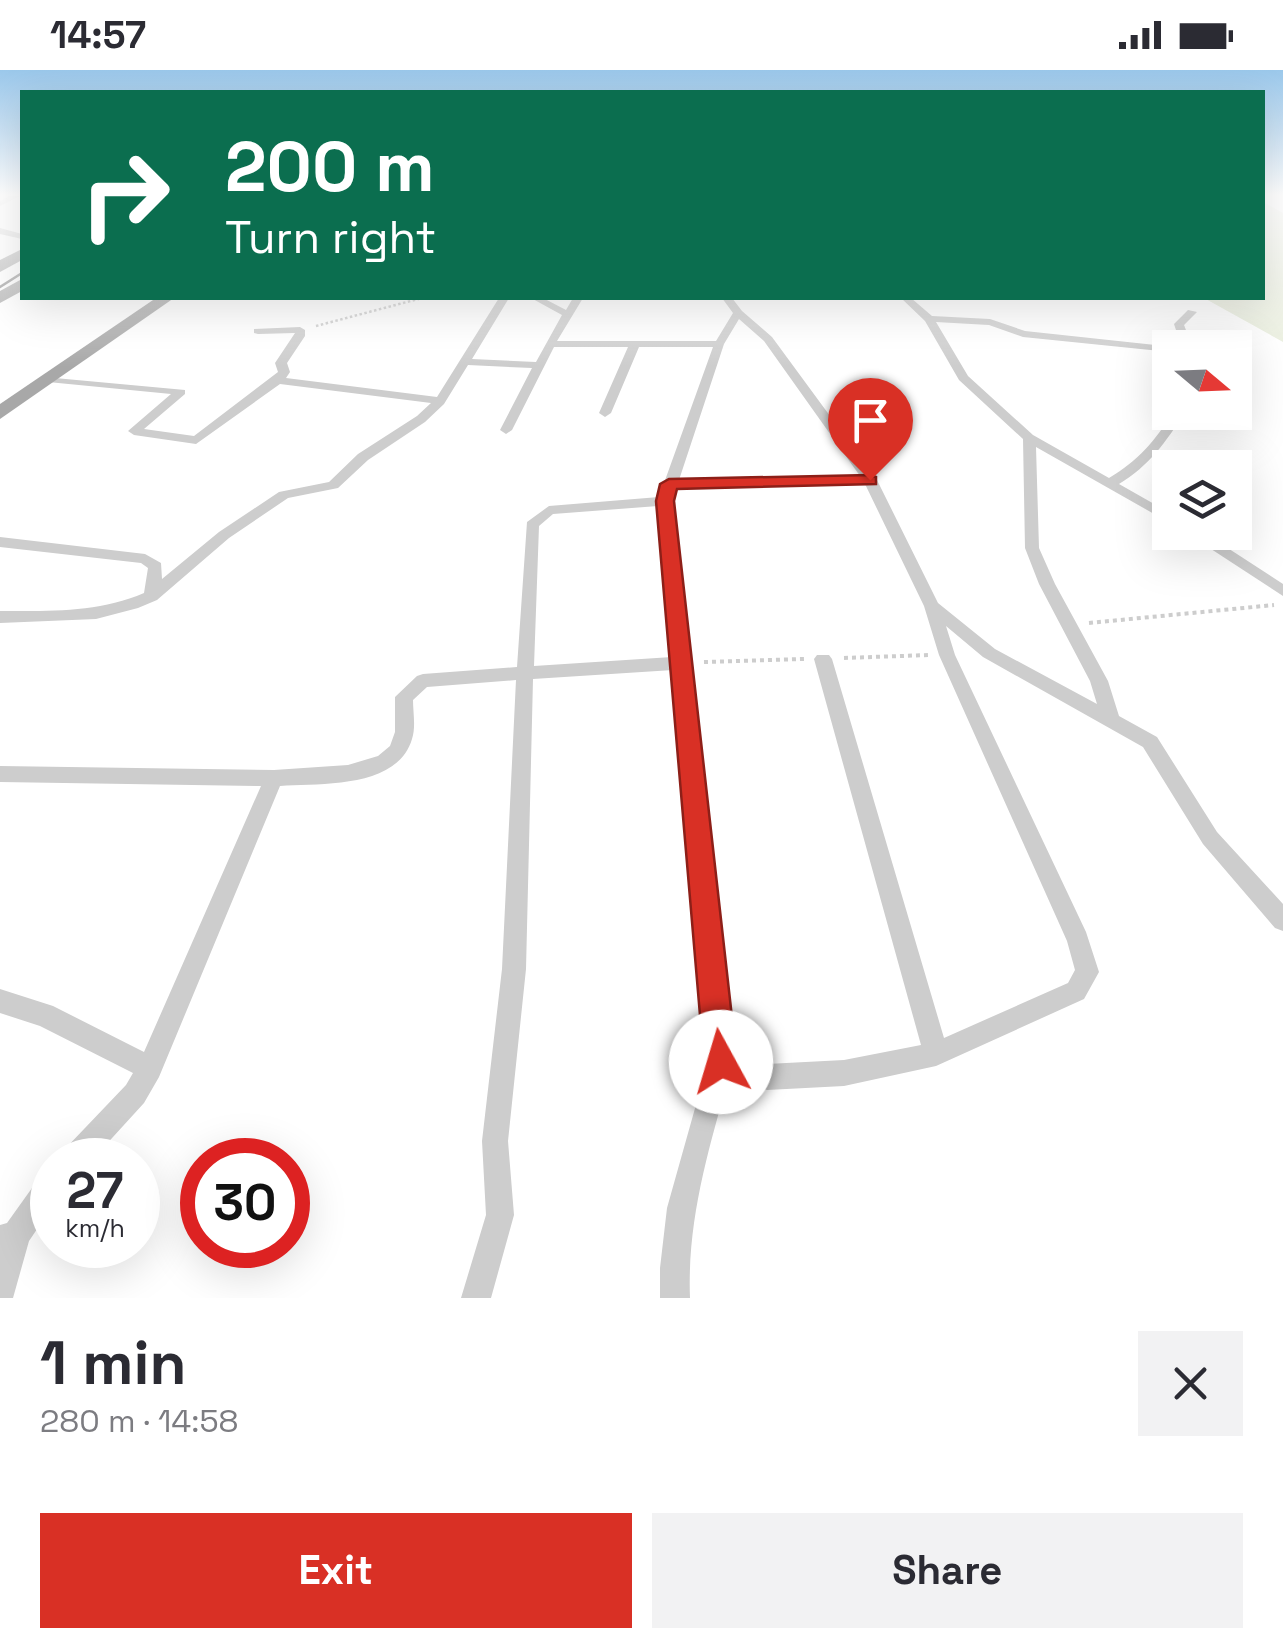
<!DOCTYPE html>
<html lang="en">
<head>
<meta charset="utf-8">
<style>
	:root { --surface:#fff; --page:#f2f2f3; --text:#2b2b33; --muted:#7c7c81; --accent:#d93025 }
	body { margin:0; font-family:"Space Grotesk",sans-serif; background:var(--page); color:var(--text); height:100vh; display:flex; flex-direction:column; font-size:38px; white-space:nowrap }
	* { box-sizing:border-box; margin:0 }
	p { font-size:32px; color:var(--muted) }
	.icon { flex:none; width:55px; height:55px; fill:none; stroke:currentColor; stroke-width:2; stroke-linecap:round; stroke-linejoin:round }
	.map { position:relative; height:1228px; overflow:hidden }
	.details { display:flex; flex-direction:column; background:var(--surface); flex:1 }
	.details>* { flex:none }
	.banner { position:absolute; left:20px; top:20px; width:1245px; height:210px; border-radius:0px; box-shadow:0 10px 40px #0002; background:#0b6e4f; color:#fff; overflow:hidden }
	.needle { width:65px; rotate:109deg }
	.controls { position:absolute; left:1152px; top:260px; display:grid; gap:20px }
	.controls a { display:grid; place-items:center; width:100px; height:100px; border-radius:0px; background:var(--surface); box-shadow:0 10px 40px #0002; font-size:50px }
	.speed { position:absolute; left:30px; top:1068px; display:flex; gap:20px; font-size:50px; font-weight:700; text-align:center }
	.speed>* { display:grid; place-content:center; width:130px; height:130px; border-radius:50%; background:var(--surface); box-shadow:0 10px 40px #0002; line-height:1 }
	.speed small { font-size:25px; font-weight:400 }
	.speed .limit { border:15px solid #d22; background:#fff; color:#111 }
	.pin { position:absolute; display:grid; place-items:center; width:85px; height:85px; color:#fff; margin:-102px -42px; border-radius:50% 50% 50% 0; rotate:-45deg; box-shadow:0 0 10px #0007 }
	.pin .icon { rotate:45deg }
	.me { position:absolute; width:110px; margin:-55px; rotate:354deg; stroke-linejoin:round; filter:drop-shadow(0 0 8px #0008) }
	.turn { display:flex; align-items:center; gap:35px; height:210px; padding:0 40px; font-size:45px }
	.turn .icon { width:130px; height:130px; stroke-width:2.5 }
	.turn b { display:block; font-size:70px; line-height:85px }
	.round { display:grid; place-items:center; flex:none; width:105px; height:105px; border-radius:0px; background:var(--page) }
	.headline { display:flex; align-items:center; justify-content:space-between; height:170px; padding:0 40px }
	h1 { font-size:60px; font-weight:700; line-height:75px }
	.cta { display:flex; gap:20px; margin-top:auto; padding:20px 40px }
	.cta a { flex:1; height:115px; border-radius:0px; background:var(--accent); color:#fff; font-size:40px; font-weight:700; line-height:115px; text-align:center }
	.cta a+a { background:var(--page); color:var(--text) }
	.status { display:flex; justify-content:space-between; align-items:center; height:70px; padding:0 50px; background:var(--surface); direction:ltr }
	.status svg { height:28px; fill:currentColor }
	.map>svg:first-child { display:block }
	.green { fill:#e9eedd }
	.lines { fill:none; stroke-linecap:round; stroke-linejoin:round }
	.path-far1 { stroke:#cdcdcd; stroke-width:2.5; stroke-dasharray:2.5 2.5; stroke-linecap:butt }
	.path { stroke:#cdcdcd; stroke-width:4; stroke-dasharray:4 4; stroke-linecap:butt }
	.minor { fill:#cdcdcd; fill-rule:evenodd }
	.primary { fill:#a8a8a8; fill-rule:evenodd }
	.tram { stroke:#858585; stroke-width:2.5 }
	.route { fill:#d93025; stroke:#8d1f18; stroke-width:2.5 }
</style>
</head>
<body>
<div class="status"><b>14:57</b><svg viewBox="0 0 49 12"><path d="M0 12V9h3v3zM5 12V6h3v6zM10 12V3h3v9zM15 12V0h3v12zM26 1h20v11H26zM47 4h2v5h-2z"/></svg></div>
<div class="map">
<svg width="1283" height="1228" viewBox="0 0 1283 1228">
	<rect width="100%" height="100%" fill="#fff"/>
	<path class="green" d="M1263 132 1283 143V272L1204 228H1262Z"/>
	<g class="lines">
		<path class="path-far1" d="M316 256 422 228"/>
		<g class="path">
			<path d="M1089 553 1274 535"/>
			<path d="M844 588 929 585"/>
			<path d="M704 592 804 589"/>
		</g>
		<g class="minor">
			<path d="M11 125H22L0 136V131Z"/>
			<path d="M0 158 22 164V169L0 164Z"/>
			<path d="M499 228H509L472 289 536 292 562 245 531 228H543L566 240 573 228H583L557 271H716L733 243 722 228H732L742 241 772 267 877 410 938 533 995 579 1097 634 1090 611 1039 514 1025 478 1023 369 959 310 925 251 901 228H911L932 246 990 249 1025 261 1174 277 1170 278V282L1023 267 989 255 936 252 968 306 1033 365 1109 408C1138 391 1155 371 1173 342H1185C1166 372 1149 396 1119 414L1170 443V453L1036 377 1039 478 1055 514 1108 611 1119 646 1157 667 1217 762 1283 834V861L1275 858 1203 774 1143 677 983 587 946 556 955 585 1086 862 1099 902 1084 929 936 996 844 1016 767 1020 729 1007C708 1081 687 1151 690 1228H660V1198L667 1138 708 992 673 600 533 609 526 899 508 1071 514 1145 491 1228H461L486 1145 482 1071 502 899 516 610 427 617 413 630C413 642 416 657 412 669 397 719 322 713 280 716L159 1007 144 1033 92 1090H60L64 1080 126 1015 133 1003 40 956 0 943V919L53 936 144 982 261 716 0 712V696L274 700 348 695 378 686 390 676 395 662V627L417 606 423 604 517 597 527 452 549 436 659 427 713 277H639L611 343 605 347 599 343 628 277H554L512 360 506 364 500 360 532 298 468 295 444 334 425 352 368 390 338 418 288 428 229 468 157 530 138 538 96 549 0 553V541C49 541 98 543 144 523L148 498 141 493 0 477V467L145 484 161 493 162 509 219 462 279 422 329 412 358 384 417 346 431 333 280 314 196 374 134 365 128 361 171 324 48 312 44 311V307L185 320V324L144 359 194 366 278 302 275 293 295 263 258 264 254 263V259L300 257 305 260V266L287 293 290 302 286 308 437 327ZM739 249 764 271 860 406 679 410 724 274ZM865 414 924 536 939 585 1067 871 1075 900 1068 913 944 968 832 589 829 585H817L814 589 921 975 844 990 767 994 733 983 690 597 693 593 689 588 672 431 676 418ZM658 436 672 587 534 596 539 456 553 444Z"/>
			<path d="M1188 240 1197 242 1184 255 1193 278H1182L1174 254Z"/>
			<path d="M1185 462H1203L1283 514V526Z"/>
			<path d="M52 1100V1137L29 1171 13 1228H0V1155L7 1153 42 1104Z"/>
		</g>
		<g class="primary">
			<path d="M22 179V190L0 202V190Z"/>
			<path d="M22 209V221L0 233V221Z"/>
			<path d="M156 228H174L0 349V334Z"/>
		</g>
		<path class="tram" d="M0 217 22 203"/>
	</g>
	<linearGradient id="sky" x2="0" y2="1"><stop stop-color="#9bc8eb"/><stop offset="0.42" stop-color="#fff"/><stop offset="1" stop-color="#fff" stop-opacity="0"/></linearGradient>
	<rect width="1283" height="297" fill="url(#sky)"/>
	<path class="route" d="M870 405 876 407V414L677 419 674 431 737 992 732 1004 721 1009 709 1004 704 992 656 431 660 414 669 409Z"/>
</svg>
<div class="controls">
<a><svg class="needle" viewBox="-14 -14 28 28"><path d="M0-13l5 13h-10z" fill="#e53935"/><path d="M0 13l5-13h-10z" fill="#7c7c81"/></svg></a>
<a><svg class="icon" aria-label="layers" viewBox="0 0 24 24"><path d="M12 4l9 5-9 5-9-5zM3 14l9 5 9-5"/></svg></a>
</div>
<div class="speed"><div>27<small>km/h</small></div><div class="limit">30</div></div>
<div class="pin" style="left:870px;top:410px;background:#d93025"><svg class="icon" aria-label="arrive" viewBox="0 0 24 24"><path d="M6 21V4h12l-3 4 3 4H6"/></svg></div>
<svg class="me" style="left:721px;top:992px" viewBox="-20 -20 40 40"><circle r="19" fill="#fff"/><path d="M0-13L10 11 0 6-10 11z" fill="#d93025"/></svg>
<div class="banner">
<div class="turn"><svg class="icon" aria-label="right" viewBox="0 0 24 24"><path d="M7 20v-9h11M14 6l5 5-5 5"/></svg><div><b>200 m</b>Turn right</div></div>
</div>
</div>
<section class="details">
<div class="headline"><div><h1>1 min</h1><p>280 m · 14:58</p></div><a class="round"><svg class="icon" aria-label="close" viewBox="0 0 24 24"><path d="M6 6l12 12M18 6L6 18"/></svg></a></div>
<div class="cta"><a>Exit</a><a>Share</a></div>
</section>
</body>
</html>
